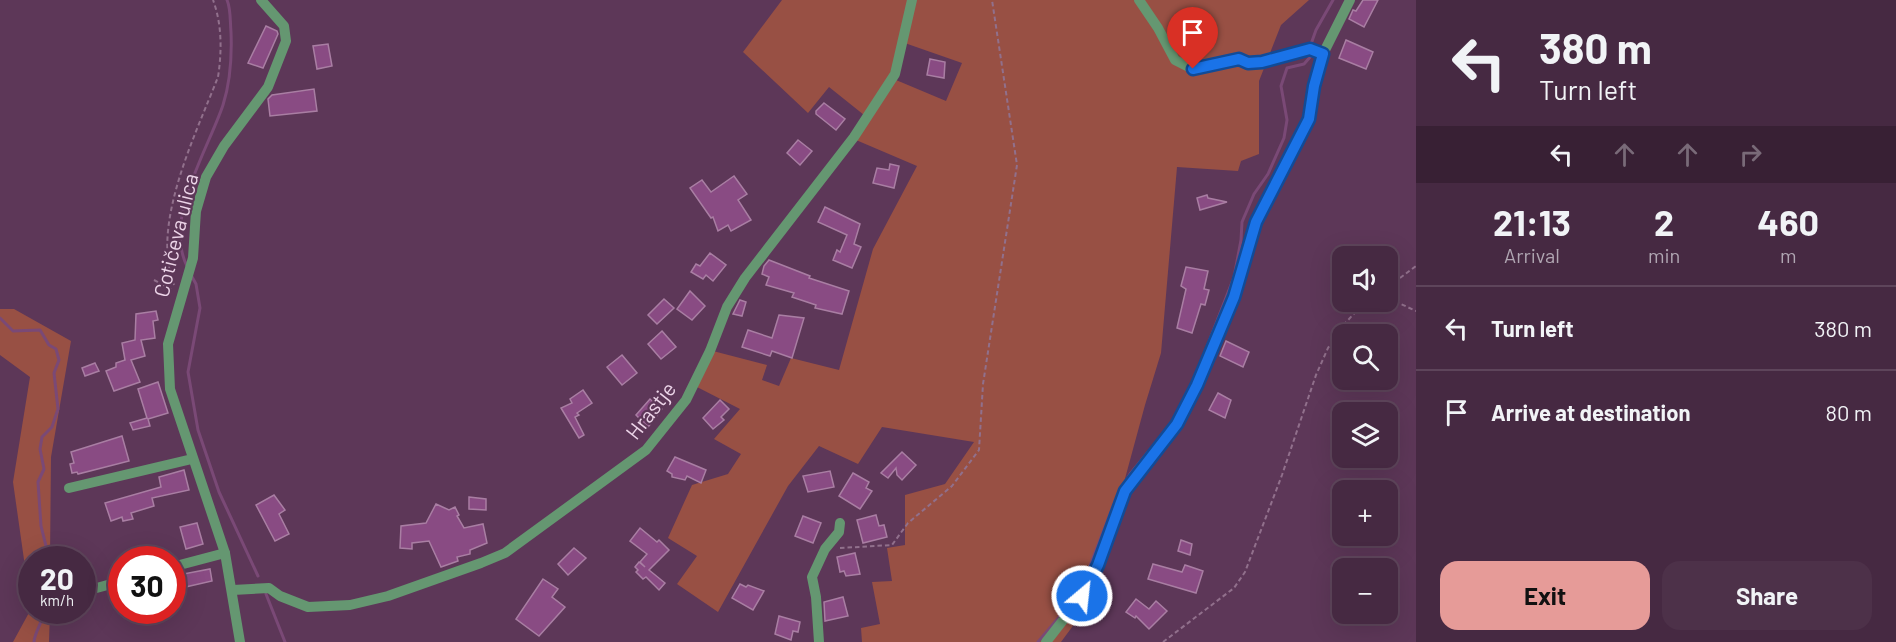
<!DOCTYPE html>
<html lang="en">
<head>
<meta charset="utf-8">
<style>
	:root { --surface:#462942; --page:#4d3149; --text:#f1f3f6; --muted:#b0a6b2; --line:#5e455b; --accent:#e69b98 }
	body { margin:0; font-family:Barlow,sans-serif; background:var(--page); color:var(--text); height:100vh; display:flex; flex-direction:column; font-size:22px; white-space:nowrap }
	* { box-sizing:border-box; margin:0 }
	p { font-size:20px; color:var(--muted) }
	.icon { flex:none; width:33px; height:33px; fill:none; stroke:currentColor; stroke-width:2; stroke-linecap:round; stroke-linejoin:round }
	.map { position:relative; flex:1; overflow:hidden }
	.panel { display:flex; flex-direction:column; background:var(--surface); width:480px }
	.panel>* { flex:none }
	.guide { background:#462942; color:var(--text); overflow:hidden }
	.fabs { position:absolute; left:1332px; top:246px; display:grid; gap:12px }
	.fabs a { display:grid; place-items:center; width:66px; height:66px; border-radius:12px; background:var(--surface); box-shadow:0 6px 24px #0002,0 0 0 2px var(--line); font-size:30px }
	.speed { position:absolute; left:18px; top:546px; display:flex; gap:12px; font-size:30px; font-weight:700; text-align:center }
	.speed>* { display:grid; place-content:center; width:78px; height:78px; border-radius:50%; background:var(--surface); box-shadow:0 6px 24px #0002,0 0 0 2px var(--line); line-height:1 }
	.speed small { font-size:15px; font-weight:400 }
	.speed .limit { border:9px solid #d22; background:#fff; color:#111 }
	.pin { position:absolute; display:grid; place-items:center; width:51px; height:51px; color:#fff; margin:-62px -26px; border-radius:50% 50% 50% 0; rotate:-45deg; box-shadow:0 0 6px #0007 }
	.pin .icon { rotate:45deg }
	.me { position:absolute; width:66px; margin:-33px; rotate:28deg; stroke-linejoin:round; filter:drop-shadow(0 0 4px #0008) }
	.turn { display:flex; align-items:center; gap:21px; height:126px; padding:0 24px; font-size:27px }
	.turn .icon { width:78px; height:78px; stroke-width:2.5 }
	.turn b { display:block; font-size:42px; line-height:51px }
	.lanes { display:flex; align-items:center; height:57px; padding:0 24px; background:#0003; justify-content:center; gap:30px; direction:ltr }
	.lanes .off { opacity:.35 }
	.eta { display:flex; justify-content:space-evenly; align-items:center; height:102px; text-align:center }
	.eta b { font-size:36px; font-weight:700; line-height:42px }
	.action { display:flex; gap:12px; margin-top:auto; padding:12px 24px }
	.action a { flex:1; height:69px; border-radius:18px; background:var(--accent); color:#111; font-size:24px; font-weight:700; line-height:69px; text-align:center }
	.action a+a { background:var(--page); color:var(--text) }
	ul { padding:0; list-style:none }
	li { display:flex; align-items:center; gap:18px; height:84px; padding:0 24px; border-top:2px solid var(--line) }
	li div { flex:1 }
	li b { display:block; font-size:22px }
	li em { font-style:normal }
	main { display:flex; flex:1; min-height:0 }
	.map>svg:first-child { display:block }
	.green { fill:#985044 }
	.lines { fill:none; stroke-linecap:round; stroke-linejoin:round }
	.stream { stroke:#7a4976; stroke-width:3 }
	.building { fill:#894b83; stroke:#a97ea3; stroke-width:1.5 }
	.path { stroke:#91708c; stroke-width:2; stroke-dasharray:4.5 3; stroke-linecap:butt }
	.minor { stroke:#659771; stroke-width:10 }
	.route-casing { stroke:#114b97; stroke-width:15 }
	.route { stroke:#1a73e8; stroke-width:10 }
	.labels { text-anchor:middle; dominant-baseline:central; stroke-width:4.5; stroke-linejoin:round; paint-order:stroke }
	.street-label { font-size:21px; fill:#edd5e9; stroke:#5d3758 }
</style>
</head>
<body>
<main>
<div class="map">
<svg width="1416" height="642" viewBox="0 0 1416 642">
	<rect width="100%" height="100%" fill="#5d3758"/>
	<g class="green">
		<path d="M782 0H1309L1281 25 1259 81V154L1241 161 1238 171 1177 167 1161 353 1145 405 1092 600 1061 642H862L861 628 880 624 872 582 892 581 887 548 905 545V495L945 484 974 442 882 427 858 464 819 446 788 486 718 612 677 584 697 556 668 538 692 485 728 474 741 454 714 439 740 409 697 387 713 351 767 365 762 380 779 386 791 358 839 370 873 249 917 166 856 140 896 80 946 101 962 63 899 41 892 73 864 115 829 87 808 113 743 52Z"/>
		<path d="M0 309H14L71 341 51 457 50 559 32 560V610L50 611 49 642H13L31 609 13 482 30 377 0 355Z"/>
	</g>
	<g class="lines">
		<g class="stream">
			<path d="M1311 44 1316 30 1333 0"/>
			<path d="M187 266C163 219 208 150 223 105 231 80 232 57 231 32 230 22 231 9 227 0"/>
			<path d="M191 275 196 284 200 308 188 372 198 430 219 492 258 576"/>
			<path d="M0 318 13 331 40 330 49 345 56 349 59 360 54 373 58 409 52 427 42 437 40 449 44 469 38 482 41 526 46 546 47 560"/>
			<path d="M1198 370 1234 277 1241 240 1242 222 1254 194 1268 174 1284 138 1287 120 1281 86 1287 68 1304 64 1311 56"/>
			<path d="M1084 581 1117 496 1130 474 1148 452"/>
			<path d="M266 594 285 642"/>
			<path d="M34 642C35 630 44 622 43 610"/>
			<path d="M1038 642 1060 616"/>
		</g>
	</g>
	<g class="building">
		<path d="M1363 0H1378L1364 27 1349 19 1353 10 1356 11Z"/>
		<path d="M266 26 277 31 278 34 263 68 248 63Z"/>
		<path d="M1346 40 1373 52 1366 69 1339 58Z"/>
		<path d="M328 44 332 66 317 69 313 46Z"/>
		<path d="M930 59 945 62 944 78 927 75Z"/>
		<path d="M314 89 317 111 270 116 268 99 272 95Z"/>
		<path d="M824 103 845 119 836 130 816 114V111Z"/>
		<path d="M798 140 812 151 800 165 787 153Z"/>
		<path d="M890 164 899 166 894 188 873 183 877 168 889 170Z"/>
		<path d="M734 176 747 194 738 200 751 220 731 231 728 225 718 231 713 217 711 218 690 188 702 180 711 192Z"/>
		<path d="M1207 195 1208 198 1227 202 1200 210 1197 198Z"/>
		<path d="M825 207 860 224 854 244 861 247 852 268 833 260 837 250 840 252 847 235 818 222Z"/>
		<path d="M710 253 726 265 713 281 706 275 703 279 691 272 696 264 700 266Z"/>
		<path d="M769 260 810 276 809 278 849 291 842 314 815 308 816 305 792 297 794 293 766 285 769 277 762 274 764 266Z"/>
		<path d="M1186 267 1208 271 1204 289 1209 290 1205 305 1201 304 1192 333 1177 328 1186 289 1181 286Z"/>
		<path d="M690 291 705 306 692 320 677 309Z"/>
		<path d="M664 299 674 308 657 324 648 315Z"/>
		<path d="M740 300 746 302 742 316 733 314Z"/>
		<path d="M156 311 158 320 153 321 155 338 141 340 145 356 131 360 140 382 114 391 106 371 116 367V363L125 360 122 343 135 340 136 314Z"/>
		<path d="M779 315 804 318 792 358 772 351 770 356 742 347 748 330 772 338Z"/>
		<path d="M662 331 676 347 661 359 648 344Z"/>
		<path d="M1226 341 1249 352 1243 367 1220 356Z"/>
		<path d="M622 355 637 373 622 385 607 367Z"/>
		<path d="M95 363 99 371 85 376 82 368Z"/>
		<path d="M158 382 168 413 148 419 150 426 133 430 130 423 147 418 138 389Z"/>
		<path d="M583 390 592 403 577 413 579 415 575 417 584 435 579 438 561 408 572 403 570 399Z"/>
		<path d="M1218 393 1231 400 1225 418 1209 410Z"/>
		<path d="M650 399 662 409 648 427 636 415Z"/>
		<path d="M720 400 729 409 721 417 724 420 713 429 703 418Z"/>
		<path d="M122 436 129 461 78 474 77 472 72 473 70 464 74 463 71 452Z"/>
		<path d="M902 452 916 465 902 480 897 475 896 468 888 478 881 473Z"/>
		<path d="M675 457 706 470 701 483 687 476 685 480 672 477V474L667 471Z"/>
		<path d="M184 470 189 490 152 498 154 506 131 513 133 519 123 521 122 517 111 521 105 503 161 487 159 477Z"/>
		<path d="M830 471 834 487 808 492 803 476Z"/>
		<path d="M853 473 869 482 866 488 872 491 860 509 839 496Z"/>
		<path d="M274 495 285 510 279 514 289 534 275 541 256 505Z"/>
		<path d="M469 497 486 499V510L469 509Z"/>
		<path d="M436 504 449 510 455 507 459 515 457 516 464 528 483 524 487 543 470 550V554L457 557 458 561 441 567 429 541 412 543V549L400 548 401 526 426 523Z"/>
		<path d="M876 515 879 526 884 525 887 537 863 543 857 520Z"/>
		<path d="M803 516 821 523 813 543 795 536Z"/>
		<path d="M197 523 203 544 186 549 180 527Z"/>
		<path d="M640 528 657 542 659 540 669 550 649 570 665 583 659 590 646 577 643 579 636 572 638 570 635 567 639 562 645 567 640 562 647 554 630 541Z"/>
		<path d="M1181 540 1192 544 1190 555 1178 551Z"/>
		<path d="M574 548 586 558 568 575 558 564Z"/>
		<path d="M855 553 860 574 846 576 844 571 840 572 837 557Z"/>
		<path d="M1153 564 1182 572 1185 565 1203 571 1196 593 1148 579Z"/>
		<path d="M210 569 212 581 181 588 178 575Z"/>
		<path d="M543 579 558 589 552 597 565 607 539 636 516 619Z"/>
		<path d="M740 584 746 587 748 585 764 591 753 610 732 598Z"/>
		<path d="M843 597 848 616 825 621 824 602Z"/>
		<path d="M1136 599 1149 609 1156 601 1167 611 1149 629 1136 616 1135 618 1126 612Z"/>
		<path d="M779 616 800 622 798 632 793 631 791 640 775 634Z"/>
	</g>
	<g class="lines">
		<g class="path">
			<path d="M154 280 173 290"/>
			<path d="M174 285C150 225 196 134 218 77 222 51 222 24 213 0"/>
			<path d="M1388 287 1416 266"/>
			<path d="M1388 298 1416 311"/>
			<path d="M840 548 892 545 908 523 952 486 979 450 983 384 1017 165 992 0"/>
			<path d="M1163 642 1234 588 1245 572 1282 475 1316 375 1328 348 1341 328 1359 308 1367 302"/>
		</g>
		<g class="minor">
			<path d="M1139 0 1158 28 1175 60 1193 69 1239 59 1248 63 1262 62 1310 49 1323 54"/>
			<path d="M69 488 192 459"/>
			<path d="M172 567 225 553"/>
			<path d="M233 590 269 588 280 596 308 607 350 605 388 596 481 563 505 553 646 450 686 400 710 351 727 307 745 278 854 137 895 74 912 0"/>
			<path d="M82 592 122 581"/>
			<path d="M240 642 225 553 170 389 168 344 193 258 196 211 206 177 224 146 268 87 286 41 284 26 261 0"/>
			<path d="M819 642 816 597 812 577 825 549 839 532 840 523"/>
			<path d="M1046 642 1082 596 1098 565 1125 491 1177 424 1197 385 1235 297 1256 222 1309 119 1314 86 1323 54 1350 0"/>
		</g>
	</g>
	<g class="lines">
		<defs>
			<path id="route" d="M1082 596 1098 565 1125 491 1177 424 1197 385 1234 297 1256 222 1309 119 1314 86 1323 54 1310 49 1262 62 1248 63 1239 59 1193 69"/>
		</defs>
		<use href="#route" class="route-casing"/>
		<use href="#route" class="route"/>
	</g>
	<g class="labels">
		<g class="street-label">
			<text transform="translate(175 235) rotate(-76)">Cotičeva ulica</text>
			<text transform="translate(650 410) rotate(-52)">Hrastje</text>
		</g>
	</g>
</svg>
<div class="fabs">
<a><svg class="icon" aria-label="sound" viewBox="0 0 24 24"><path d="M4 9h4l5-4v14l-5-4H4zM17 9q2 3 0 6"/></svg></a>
<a><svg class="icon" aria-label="search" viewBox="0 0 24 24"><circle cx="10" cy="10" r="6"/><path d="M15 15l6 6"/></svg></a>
<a><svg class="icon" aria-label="layers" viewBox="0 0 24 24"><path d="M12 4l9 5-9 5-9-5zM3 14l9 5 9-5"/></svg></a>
<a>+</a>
<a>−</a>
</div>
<div class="speed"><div>20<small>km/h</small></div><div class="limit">30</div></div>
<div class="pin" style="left:1193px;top:69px;background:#d93025"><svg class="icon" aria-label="arrive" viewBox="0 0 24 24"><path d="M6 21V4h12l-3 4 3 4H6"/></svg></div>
<svg class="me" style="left:1082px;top:596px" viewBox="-20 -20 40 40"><circle r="17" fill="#1a73e8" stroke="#fff" stroke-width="3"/><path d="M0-11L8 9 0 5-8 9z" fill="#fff"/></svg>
</div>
<section class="panel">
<div class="guide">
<div class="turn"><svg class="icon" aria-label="left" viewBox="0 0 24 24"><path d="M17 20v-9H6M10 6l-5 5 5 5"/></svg><div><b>380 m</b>Turn left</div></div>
<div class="lanes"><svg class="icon" aria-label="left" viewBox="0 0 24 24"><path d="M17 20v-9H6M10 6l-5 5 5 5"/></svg><svg class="icon off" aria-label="ahead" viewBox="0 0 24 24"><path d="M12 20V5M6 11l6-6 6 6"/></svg><svg class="icon off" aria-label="ahead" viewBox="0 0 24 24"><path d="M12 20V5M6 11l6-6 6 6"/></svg><svg class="icon off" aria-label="right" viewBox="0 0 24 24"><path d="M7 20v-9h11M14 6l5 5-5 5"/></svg></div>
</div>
<div class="eta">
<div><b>21:13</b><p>Arrival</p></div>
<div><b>2</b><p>min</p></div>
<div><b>460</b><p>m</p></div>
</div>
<ul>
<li><svg class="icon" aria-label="left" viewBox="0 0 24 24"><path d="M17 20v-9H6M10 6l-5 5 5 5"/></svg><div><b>Turn left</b></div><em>380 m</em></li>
<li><svg class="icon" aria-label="arrive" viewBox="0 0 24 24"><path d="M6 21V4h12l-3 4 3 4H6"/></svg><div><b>Arrive at destination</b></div><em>80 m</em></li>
</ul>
<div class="action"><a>Exit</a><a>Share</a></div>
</section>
</main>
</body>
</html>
